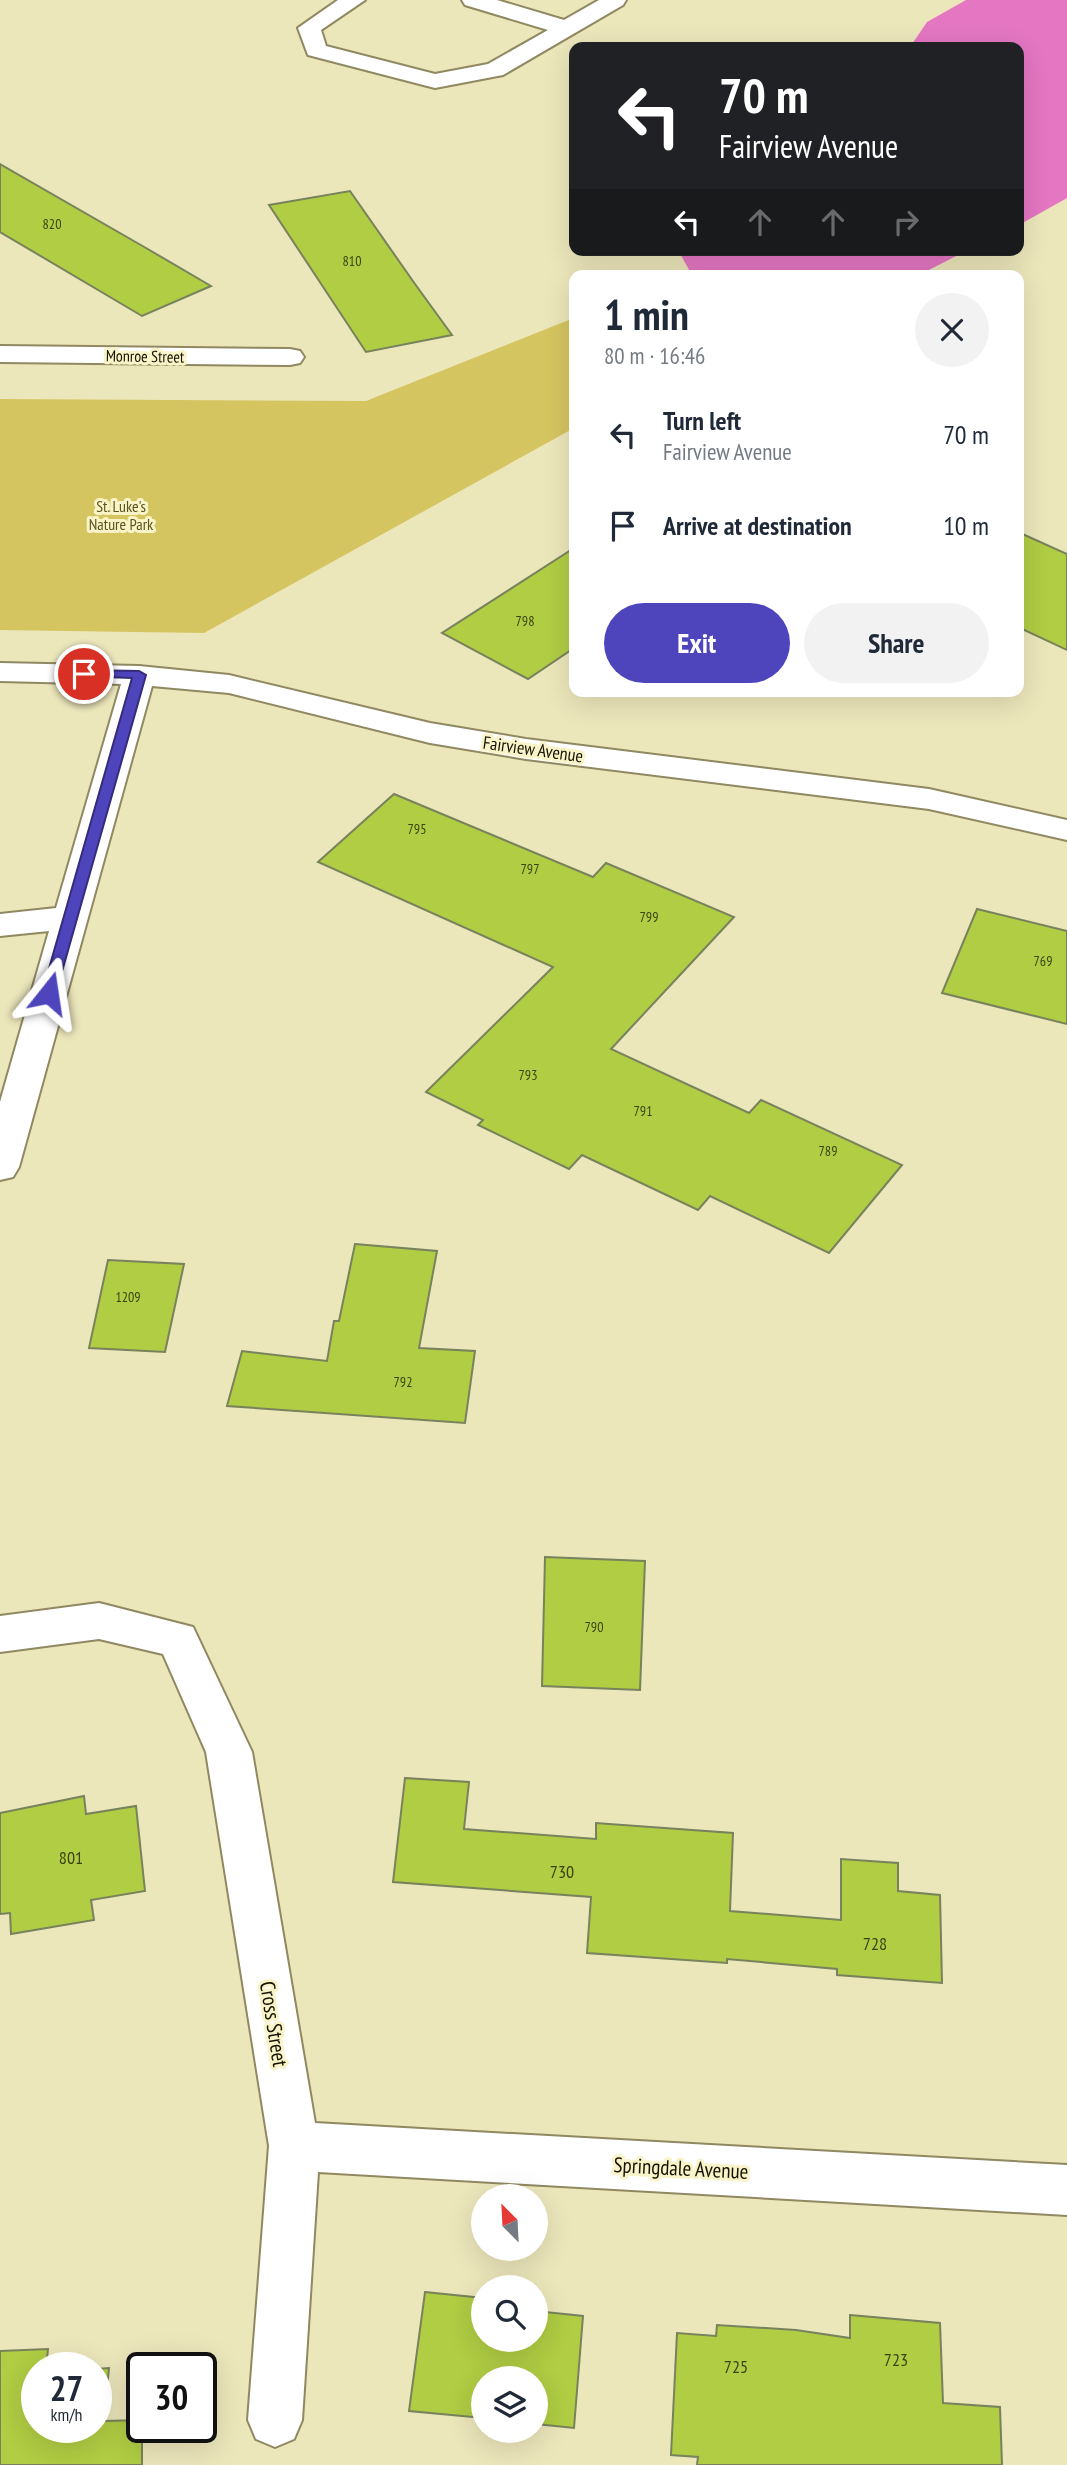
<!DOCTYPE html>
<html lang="en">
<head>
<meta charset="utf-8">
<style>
	:root { --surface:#fff; --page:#f2f2f3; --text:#1f2937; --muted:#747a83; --accent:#4e45bc }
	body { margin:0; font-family:"PT Sans Narrow",sans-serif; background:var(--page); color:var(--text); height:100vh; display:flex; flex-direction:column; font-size:26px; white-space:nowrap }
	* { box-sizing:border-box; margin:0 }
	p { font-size:23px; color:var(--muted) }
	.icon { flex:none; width:38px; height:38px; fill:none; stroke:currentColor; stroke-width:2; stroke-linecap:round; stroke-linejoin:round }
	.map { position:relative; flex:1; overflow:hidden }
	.panel { position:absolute; left:569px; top:270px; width:455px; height:427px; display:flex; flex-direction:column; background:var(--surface); border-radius:14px; box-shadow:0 7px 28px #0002 }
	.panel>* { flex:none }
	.hud { position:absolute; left:569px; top:42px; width:455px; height:214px; border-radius:14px; box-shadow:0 7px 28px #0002; background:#202124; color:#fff; overflow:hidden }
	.needle { width:46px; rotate:336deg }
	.tools { position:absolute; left:471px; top:2184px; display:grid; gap:14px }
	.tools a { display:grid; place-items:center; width:77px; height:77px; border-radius:50%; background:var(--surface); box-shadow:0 7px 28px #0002; font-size:35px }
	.speed { position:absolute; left:21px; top:2352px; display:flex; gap:14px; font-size:35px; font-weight:700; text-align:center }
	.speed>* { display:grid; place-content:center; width:91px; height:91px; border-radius:50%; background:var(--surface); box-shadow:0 7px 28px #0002; line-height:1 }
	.speed small { font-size:18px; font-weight:400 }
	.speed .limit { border:4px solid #111; border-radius:10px; background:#fff; color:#111 }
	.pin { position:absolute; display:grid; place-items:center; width:60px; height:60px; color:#fff; margin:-30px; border:4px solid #fff; border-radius:50%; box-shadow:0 2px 7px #0007 }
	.me { position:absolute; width:77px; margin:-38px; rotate:15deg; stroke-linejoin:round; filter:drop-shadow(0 0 5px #0008) }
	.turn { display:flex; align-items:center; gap:24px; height:147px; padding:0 35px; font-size:32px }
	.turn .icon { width:91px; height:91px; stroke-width:2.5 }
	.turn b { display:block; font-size:49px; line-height:60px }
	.lanes { display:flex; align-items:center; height:66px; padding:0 35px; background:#0003; justify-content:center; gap:35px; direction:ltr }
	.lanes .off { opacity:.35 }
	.round { display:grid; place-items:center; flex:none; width:74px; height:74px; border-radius:37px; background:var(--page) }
	.head { display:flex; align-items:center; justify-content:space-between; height:119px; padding:0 35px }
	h1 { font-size:42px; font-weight:700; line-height:52px }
	.action { display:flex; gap:14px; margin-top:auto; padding:14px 35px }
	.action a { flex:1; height:80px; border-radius:42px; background:var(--accent); color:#fff; font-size:28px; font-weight:700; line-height:80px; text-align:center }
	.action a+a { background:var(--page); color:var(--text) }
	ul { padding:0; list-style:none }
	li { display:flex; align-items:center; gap:21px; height:91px; padding:0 35px }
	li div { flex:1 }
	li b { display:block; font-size:26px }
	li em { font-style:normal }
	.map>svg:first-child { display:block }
	.green { fill:#d5c560 }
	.water { fill:#e476c2 }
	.building { fill:#b0cd43; stroke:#78825c; stroke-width:2 }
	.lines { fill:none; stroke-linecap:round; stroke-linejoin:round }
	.minor-casing { stroke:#8f8861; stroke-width:4 }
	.minor { fill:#fff; fill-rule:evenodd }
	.route { fill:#4e45bc; stroke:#332d7a; stroke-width:2 }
	.labels { text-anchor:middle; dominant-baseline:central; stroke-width:6; stroke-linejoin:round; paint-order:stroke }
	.number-label { font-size:14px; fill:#3c4214 }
	.far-street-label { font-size:16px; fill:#161304; stroke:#f9f3c8 }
	.far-park-label { font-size:16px; fill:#5c531a; stroke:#f9f3c8 }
	.street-label { font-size:18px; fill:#161304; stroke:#f9f3c8 }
	.near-number-label { font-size:18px; fill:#3c4214 }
	.near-street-label { font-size:21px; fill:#161304; stroke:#f9f3c8 }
</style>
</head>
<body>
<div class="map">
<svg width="1067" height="2465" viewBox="0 0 1067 2465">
	<rect width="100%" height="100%" fill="#ece6bb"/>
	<path class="green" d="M574 318V428L204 633 0 630V399L366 401Z"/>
	<g class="water">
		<path d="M966 0H1067V198L1019 225 1018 47H910L927 22Z"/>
		<path d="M678 250H968L919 275H692Z"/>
	</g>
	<g class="building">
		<path d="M0 164 146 248 211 286 142 316 0 232Z"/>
		<path d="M350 191 415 284 452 335 366 352 269 205Z"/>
		<path d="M1018 532 1067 554V650L1018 627Z"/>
		<path d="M574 548V648L528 679 442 633Z"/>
		<path d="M394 794 593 877 606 863 734 917 611 1049 749 1113 761 1100 902 1165 829 1253 710 1196 698 1210 582 1155 569 1169 478 1125 483 1120 426 1092 553 967 318 862Z"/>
		<path d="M977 909 1067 931V1024L942 993Z"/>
		<path d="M355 1244 437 1251 419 1348 475 1351 465 1423 227 1406 242 1351 327 1361 334 1321H339Z"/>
		<path d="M108 1260 184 1264 165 1352 89 1348Z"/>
		<path d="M545 1557 645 1561 640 1690 542 1686Z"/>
		<path d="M405 1778 469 1782 464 1829 596 1839V1823L733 1833 730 1911 841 1920V1859L898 1863V1891L940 1895 942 1983 837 1975V1969L727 1959V1963L587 1953 591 1897 393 1882Z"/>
		<path d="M84 1796 86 1814 136 1806 145 1891 91 1900 94 1920 11 1934 10 1913 0 1914V1813Z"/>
		<path d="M425 2292 483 2298V2340H536V2311L583 2316 574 2428 536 2424V2378H483V2418L409 2411Z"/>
		<path d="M850 2315 940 2323 943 2403 1000 2407 1002 2465H697L698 2457 671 2455 677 2333 716 2336 717 2325 796 2330 850 2338Z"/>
		<path d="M48 2349 46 2368H37V2427H96V2369L109 2368 104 2421 142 2420V2465H0V2351Z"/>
	</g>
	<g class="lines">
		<defs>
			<g id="minor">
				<path d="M338 0H365L321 30 326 46 435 74 488 64 548 30 465 5 462 0H497L564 20 599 0H626L623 5 503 75 435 88 308 55 298 28Z"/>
				<path d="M0 346 290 349 300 351 304 357 300 363 290 365 0 362Z"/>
				<path d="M0 663 139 666 229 675 430 723 526 739 929 789 1067 820V840L929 809 526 759 430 743 229 693 152 686 19 1167 13 1177 0 1180V1102L49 931 0 936V914L56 908 121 684 0 681Z"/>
				<path d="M99 1603 193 1627 252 1752 315 2123 1067 2165V2215L318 2172 302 2420 294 2439 275 2447 256 2439 248 2420 269 2146 206 1752 163 1654 99 1639 0 1652V1616Z"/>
			</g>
		</defs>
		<use href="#minor" class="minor-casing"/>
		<use href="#minor" class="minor"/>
	</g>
	<path class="route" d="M84 670 139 671 146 675 56 993 49 998 42 993 132 678 79 676V671Z"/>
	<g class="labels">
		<g class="number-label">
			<text x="52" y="224">820</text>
			<text x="352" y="261">810</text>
			<text x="525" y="621">798</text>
			<text x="417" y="829">795</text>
			<text x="530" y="869">797</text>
			<text x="649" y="917">799</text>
			<text x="1043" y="961">769</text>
			<text x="528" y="1075">793</text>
			<text x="643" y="1111">791</text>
			<text x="828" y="1151">789</text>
			<text x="128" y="1297">1209</text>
			<text x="403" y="1382">792</text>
			<text x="594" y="1627">790</text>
		</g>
		<g class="far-street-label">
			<text transform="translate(145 356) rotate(1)">Monroe Street</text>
		</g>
		<g class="far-park-label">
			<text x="121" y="506">St. Luke's<tspan x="121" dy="18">Nature Park</tspan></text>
		</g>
		<g class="street-label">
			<text transform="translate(533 749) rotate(8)">Fairview Avenue</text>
		</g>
		<g class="near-number-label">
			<text x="71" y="1857">801</text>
			<text x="562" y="1871">730</text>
			<text x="875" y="1943">728</text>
			<text x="896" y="2359">723</text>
			<text x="736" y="2366">725</text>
		</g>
		<g class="near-street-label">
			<text transform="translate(274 2024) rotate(81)">Cross Street</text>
			<text transform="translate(681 2168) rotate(3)">Springdale Avenue</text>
		</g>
	</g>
</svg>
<div class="tools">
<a><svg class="needle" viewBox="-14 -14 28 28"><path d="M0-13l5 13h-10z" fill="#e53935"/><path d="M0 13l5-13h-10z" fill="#747a83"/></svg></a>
<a><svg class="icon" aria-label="search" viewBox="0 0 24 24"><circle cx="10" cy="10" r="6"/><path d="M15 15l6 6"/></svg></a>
<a><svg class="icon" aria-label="layers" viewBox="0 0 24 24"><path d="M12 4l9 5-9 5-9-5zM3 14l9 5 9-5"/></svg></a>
</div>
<div class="speed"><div>27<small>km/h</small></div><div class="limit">30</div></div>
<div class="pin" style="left:84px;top:674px;background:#d93025"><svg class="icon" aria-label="arrive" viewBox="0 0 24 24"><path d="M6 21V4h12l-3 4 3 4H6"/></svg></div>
<svg class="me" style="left:49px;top:993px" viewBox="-20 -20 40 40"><path d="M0-17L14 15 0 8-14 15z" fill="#4e45bc" stroke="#fff" stroke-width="4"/></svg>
<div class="hud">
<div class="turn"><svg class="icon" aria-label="left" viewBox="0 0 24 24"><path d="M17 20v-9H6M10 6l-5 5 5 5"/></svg><div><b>70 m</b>Fairview Avenue</div></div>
<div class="lanes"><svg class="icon" aria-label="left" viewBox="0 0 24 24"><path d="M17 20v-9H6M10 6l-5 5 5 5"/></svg><svg class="icon off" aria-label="ahead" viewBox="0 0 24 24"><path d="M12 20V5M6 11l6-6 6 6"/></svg><svg class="icon off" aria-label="ahead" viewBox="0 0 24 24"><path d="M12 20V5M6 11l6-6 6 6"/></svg><svg class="icon off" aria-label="right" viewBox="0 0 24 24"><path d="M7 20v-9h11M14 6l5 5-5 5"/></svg></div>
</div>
<section class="panel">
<div class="head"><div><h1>1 min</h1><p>80 m · 16:46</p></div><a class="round"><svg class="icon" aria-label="close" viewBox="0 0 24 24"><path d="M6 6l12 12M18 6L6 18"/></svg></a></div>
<ul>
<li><svg class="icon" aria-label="left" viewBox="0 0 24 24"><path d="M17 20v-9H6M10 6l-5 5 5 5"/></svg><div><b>Turn left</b><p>Fairview Avenue</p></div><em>70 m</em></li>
<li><svg class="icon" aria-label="arrive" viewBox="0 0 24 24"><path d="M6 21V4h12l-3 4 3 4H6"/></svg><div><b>Arrive at destination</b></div><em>10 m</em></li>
</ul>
<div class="action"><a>Exit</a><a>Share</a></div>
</section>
</div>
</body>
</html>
